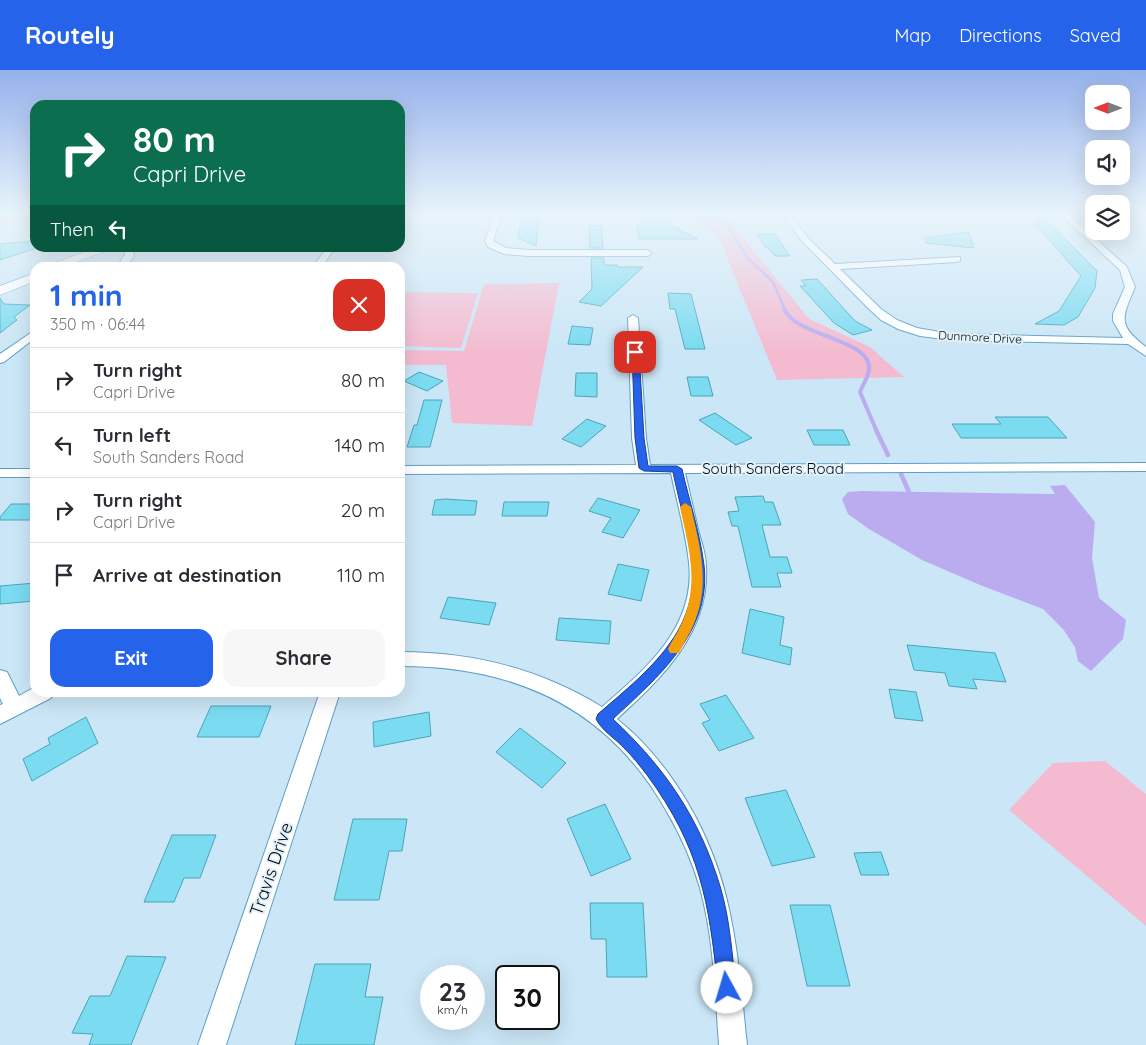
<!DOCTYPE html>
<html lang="en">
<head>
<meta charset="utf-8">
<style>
	:root { --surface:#fff; --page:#f7f7f7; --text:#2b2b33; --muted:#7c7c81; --line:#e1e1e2; --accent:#2563eb }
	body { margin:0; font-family:Quicksand,sans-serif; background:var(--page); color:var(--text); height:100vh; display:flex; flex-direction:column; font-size:19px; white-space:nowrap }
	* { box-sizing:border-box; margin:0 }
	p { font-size:16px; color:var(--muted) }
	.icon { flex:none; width:28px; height:28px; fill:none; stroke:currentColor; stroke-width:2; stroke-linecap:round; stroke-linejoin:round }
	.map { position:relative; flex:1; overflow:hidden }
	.sheet { position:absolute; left:30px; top:192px; width:375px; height:435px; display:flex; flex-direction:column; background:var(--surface); border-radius:15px; box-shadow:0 5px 20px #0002 }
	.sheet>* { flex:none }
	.hud { position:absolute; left:30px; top:30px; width:375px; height:152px; border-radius:15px; box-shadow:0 5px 20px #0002; background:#0b6e4f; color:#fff; overflow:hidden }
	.needle { width:32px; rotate:270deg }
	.controls { position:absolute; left:1085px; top:15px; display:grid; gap:10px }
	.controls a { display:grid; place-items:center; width:45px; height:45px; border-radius:10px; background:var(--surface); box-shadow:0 5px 20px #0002; font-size:25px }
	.speed { position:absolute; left:420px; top:895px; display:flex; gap:10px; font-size:25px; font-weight:700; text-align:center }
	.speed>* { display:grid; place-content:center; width:65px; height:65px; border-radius:50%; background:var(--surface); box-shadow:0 5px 20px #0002; line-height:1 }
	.speed small { font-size:12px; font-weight:400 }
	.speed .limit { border:2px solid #111; border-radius:8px; background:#fff; color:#111 }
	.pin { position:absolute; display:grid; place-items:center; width:42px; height:42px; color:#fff; margin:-21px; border-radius:10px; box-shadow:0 2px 8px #0006 }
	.me { position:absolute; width:55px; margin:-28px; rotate:354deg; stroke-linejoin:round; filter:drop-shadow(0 0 4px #0008) }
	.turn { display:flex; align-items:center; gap:18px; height:105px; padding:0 20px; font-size:22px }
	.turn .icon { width:65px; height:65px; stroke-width:2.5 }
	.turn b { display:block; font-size:35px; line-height:42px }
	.then { display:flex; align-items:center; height:48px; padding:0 20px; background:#0003; gap:10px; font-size:19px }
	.round { display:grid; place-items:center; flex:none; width:52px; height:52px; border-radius:15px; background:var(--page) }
	.head { display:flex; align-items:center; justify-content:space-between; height:85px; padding:0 20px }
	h1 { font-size:30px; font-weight:800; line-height:38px; color:var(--accent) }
	.cta { display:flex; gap:10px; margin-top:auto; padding:10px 20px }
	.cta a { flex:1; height:58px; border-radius:15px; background:var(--accent); color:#fff; font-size:20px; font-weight:800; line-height:58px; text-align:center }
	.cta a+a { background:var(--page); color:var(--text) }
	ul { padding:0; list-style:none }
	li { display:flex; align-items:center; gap:15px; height:65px; padding:0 20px; border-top:1px solid var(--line) }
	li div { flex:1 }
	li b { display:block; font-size:19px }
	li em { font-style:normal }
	header { display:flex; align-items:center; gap:30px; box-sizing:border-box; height:70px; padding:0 25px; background:var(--accent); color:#fff }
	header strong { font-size:24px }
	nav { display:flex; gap:28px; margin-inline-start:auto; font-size:18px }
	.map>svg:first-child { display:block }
	.green { fill:#f4bbd0 }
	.water { fill:#bbacef }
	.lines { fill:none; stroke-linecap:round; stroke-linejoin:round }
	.stream-far2 { stroke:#bbacef; stroke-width:2.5 }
	.stream-far1 { stroke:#bbacef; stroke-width:4 }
	.stream { stroke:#bbacef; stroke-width:4.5 }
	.building { fill:#7adbf1; stroke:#4ba5b9 }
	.minor-casing { stroke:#5b9fc6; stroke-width:2 }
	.tertiary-casing { stroke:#5b9fc6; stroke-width:1 }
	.minor { fill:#fff; fill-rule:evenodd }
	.tertiary { fill:#fff; fill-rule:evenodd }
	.route { fill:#2563eb; stroke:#184099 }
	.slow { fill:#f59e0b }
	.labels { text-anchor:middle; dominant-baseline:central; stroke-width:4; stroke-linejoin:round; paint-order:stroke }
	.far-street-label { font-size:12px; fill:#000e18; stroke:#e4f1f9 }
	.street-label { font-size:15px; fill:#000e18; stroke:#e4f1f9 }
	.near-street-label { font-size:18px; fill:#000e18; stroke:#e4f1f9 }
</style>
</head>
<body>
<header>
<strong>Routely</strong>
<nav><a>Map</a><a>Directions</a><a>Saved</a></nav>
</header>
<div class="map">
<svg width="1146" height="975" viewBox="0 0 1146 975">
	<rect width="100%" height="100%" fill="#cbe6f6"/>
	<g class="green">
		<path d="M0 144H35V154L0 156Z"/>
		<path d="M690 144H728L737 160 809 249 870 277 904 307 777 310 717 163 709 161Z"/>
		<path d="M559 213 532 356 452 353 446 295H400V280L464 281 484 214Z"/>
		<path d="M400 222 478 223 461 278 400 276Z"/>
		<path d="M1105 691 1146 724V856L1009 740 1053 693Z"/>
	</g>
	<path class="water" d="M1065 415 1095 452 1092 488 1099 528 1126 550 1123 569 1091 601 1078 591 1075 577 1063 559 1043 539 980 515 922 490 869 459 848 444 842 429 848 422 861 421 1055 424 1050 416Z"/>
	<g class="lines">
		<path class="stream-far2" d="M712 144 728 153 735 169 748 188 773 212 785 240"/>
		<path class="stream-far1" d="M784 239C796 267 873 269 869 300 868 307 863 315 860 322L877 362"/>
		<g class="stream">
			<path d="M876 360 888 385"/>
			<path d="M901 404 909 422"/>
		</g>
	</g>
	<g class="building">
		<path d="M1042 146 1097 201 1095 218 1078 247 1064 255 1035 254 1059 241 1081 206 1035 154Z"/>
		<path d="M655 147 697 169H639L637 156Z"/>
		<path d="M521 148H539L536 176 518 168Z"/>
		<path d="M601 155 603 178H590L589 156Z"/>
		<path d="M968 162 974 178 926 173 925 168Z"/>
		<path d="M757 164H775L790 186H775L767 177H765Z"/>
		<path d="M35 171V178H37L0 190V174Z"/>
		<path d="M591 188H604V195H617V197H643L601 236 579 232 592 219Z"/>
		<path d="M817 209 855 251 872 260 853 265 834 253 800 216H806L801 210Z"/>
		<path d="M668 223 691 224 705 279H685L675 239H670Z"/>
		<path d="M0 228 4 234 30 235 14 247 17 250 0 263Z"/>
		<path d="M572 256 593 258 590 275 568 274Z"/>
		<path d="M419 302 443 311 427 321 404 311Z"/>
		<path d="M576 303H597V327L575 326Z"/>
		<path d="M687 307H708L713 326H691Z"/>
		<path d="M424 330H442L430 377H407L414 355H417Z"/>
		<path d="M715 343 752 368 736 375 699 350Z"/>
		<path d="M995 347H1048L1067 368H961L952 354H1001Z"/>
		<path d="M587 349 606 356 581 377 562 369Z"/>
		<path d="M807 360H843L850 375H814Z"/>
		<path d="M763 426 765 432H773L781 455H762L770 487H787L792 503H777L781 517H752L738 456H732L728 442 739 441 735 427Z"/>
		<path d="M598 428 640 440 623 468 602 462 611 448 589 441Z"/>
		<path d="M445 429 477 431 475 445H432L435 430Z"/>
		<path d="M504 432H549L547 446H502Z"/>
		<path d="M11 434H35V450H0V447Z"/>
		<path d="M618 494 649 500 641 531 608 524Z"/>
		<path d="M35 513V531L0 534V516Z"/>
		<path d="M448 527 496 533 489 555 440 548Z"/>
		<path d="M750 539 784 547 780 575 792 578 790 595 742 583Z"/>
		<path d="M559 548 611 551 609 574 556 570Z"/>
		<path d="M907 575 995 583 1006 612 973 609 977 619 949 616 945 603 914 600Z"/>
		<path d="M889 619 916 622 923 651 895 648Z"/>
		<path d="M726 625 754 668 719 681 702 653 710 650 700 634Z"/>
		<path d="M211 636H271L259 667H197Z"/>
		<path d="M429 642 431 666 374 677 373 652Z"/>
		<path d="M86 647 98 673 32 711 23 689 50 674 48 668Z"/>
		<path d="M520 658 566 693 542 718 496 682Z"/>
		<path d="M786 720 815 787 772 796 745 728Z"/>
		<path d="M605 734 631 789 591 806 567 749Z"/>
		<path d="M353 749H407L402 781H389L379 830H334Z"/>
		<path d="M172 765H216L200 808H184L174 832H144Z"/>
		<path d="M881 782 889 805H861L854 783Z"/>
		<path d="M590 833H643L647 907H607L606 869H591Z"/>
		<path d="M790 835H830L850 916H807Z"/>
		<path d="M127 886 166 887 131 975H89L93 964 72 963 90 926H110Z"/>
		<path d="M315 894H371L365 927H383L374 975H295Z"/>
	</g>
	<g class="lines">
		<defs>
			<g id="minor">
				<path d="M494 144H502L493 171 506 178 529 180H648L652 183 648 186H529L504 184 488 177 485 171Z"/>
				<path d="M782 144H790L808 168 835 194 960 187V191L957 192 840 199 881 239 897 250 917 258 951 264 1123 268 1113 251V244L1125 217 1120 200 1060 144H1069L1127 197 1135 217C1122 248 1117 255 1146 277V286L1128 274 951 270 920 266 898 259 881 250 867 237 802 171Z"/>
				<path d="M120 178H129L133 181 134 186 125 198H116L124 186 125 182Z"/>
				<path d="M327 178H335L321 198H312Z"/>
				<path d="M633 245 638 248 646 368 650 395 1146 393V401L685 403C690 423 694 443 699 463 702 474 706 485 706 496 710 562 662 608 617 649 674 695 714 768 729 839 739 884 742 930 747 975H719C715 923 714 869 700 818 692 791 681 766 667 742 609 638 516 596 400 596V582C473 582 540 599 602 637 645 600 696 557 689 493 686 463 677 433 671 403L400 404V396L636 395 632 368 628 248Z"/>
				<path d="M35 260V268L4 292 0 293V284Z"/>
				<rect x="0" y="399" width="35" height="8"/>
				<path d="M0 600 7 602 19 626 35 617V622H53L51 628 0 654V635L3 634 0 628Z"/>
				<path d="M320 622H340L226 975H198Z"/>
			</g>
			<g id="tertiary">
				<path d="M94 178H110L108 180 61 198H42Z"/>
				<path d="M35 203V211L0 225V216Z"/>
			</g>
		</defs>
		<use href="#minor" class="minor-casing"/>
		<use href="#tertiary" class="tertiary-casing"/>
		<use href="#minor" class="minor"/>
		<use href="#tertiary" class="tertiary"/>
	</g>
	<linearGradient id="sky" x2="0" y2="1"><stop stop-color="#96b1eb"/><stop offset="0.51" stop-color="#e8f4fb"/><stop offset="1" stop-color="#e8f4fb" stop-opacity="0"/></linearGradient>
	<rect width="1146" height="281" fill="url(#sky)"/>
	<path class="route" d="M632 280 639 282 644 368 648 396H677L682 399C689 430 700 463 704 495 712 562 657 608 613 649 665 698 699 747 720 816 730 849 732 884 736 918L734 924 727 927 720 924 718 918C709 831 700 777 647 705 640 696 633 687 625 679 616 669 602 661 596 649L598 644C643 605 699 563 692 496 689 464 679 432 673 402L644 401 639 398 635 368Z"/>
	<path class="slow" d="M685 433 691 437C699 474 710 510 696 548 692 560 685 571 679 583H670L668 579C673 569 680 559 684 548 699 510 688 475 680 437Z"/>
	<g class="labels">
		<g class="far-street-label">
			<text transform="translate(980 267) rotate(3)">Dunmore Drive</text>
		</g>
		<g class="street-label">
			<text x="773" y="398">South Sanders Road</text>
		</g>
		<g class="near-street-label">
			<text transform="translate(271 799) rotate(-71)">Travis Drive</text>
		</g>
	</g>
</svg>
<div class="controls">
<a><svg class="needle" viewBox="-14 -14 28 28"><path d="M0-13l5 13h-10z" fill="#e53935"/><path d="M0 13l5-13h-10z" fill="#7c7c81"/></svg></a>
<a><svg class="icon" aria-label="sound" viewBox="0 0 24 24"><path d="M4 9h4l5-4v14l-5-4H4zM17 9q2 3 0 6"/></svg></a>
<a><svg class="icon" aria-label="layers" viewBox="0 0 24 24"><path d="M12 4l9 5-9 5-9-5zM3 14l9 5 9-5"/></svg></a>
</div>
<div class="speed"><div>23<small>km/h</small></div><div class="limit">30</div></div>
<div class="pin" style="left:635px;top:282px;background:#d93025"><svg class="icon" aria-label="arrive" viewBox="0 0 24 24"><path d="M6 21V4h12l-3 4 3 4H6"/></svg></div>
<svg class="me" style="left:727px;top:918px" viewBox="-20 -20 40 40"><circle r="19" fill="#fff"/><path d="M0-13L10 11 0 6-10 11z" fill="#2563eb"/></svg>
<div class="hud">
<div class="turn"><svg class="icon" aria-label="right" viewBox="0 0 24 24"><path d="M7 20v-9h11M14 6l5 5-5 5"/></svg><div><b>80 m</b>Capri Drive</div></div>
<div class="then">Then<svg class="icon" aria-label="left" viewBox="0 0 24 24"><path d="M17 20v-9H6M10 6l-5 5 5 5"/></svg></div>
</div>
<section class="sheet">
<div class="head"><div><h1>1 min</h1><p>350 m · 06:44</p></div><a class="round" style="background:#d93025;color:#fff"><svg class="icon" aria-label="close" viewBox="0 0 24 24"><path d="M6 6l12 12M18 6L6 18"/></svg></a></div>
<ul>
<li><svg class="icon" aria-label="right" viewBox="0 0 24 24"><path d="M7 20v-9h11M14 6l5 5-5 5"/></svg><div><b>Turn right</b><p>Capri Drive</p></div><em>80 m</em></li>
<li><svg class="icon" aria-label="left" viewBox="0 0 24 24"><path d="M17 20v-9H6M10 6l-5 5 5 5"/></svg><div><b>Turn left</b><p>South Sanders Road</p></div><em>140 m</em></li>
<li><svg class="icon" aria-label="right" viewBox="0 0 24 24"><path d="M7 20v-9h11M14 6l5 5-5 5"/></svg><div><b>Turn right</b><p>Capri Drive</p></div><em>20 m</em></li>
<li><svg class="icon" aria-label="arrive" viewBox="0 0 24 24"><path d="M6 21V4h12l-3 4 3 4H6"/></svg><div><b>Arrive at destination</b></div><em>110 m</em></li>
</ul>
<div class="cta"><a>Exit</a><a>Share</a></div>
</section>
</div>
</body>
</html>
